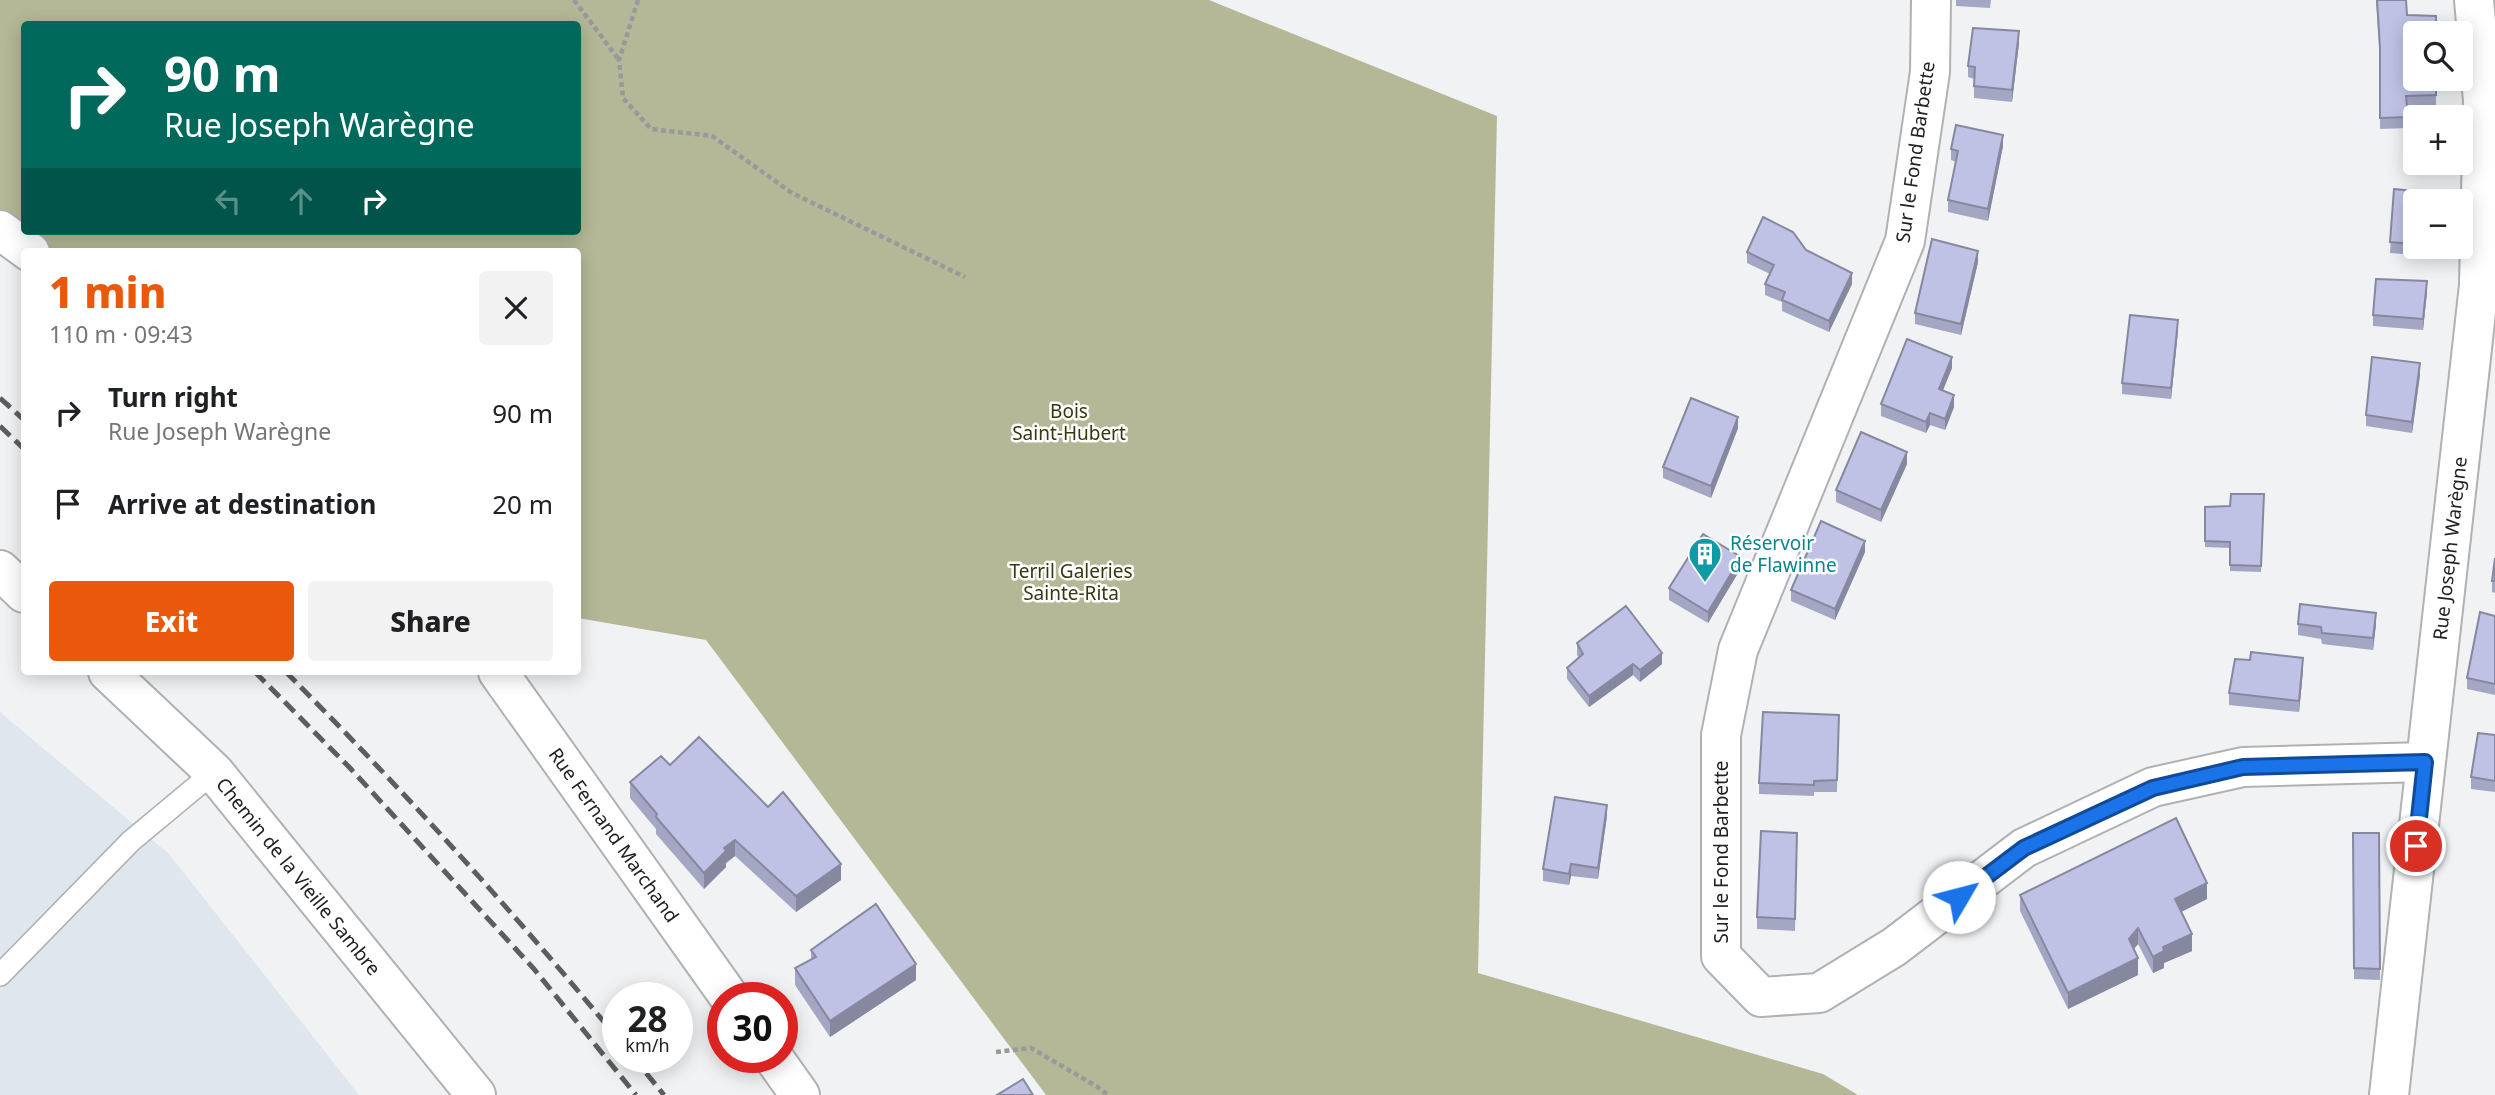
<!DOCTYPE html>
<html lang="en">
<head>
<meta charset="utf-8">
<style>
	:root { --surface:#fff; --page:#f2f2f2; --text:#202124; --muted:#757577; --accent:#ea580c }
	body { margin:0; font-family:"Noto Sans",sans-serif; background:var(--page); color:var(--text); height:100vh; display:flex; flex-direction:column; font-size:26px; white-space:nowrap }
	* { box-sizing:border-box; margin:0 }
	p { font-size:23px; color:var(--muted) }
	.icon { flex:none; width:38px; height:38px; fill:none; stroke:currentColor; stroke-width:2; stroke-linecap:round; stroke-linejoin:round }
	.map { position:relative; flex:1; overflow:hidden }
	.panel { position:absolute; left:21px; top:248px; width:560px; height:427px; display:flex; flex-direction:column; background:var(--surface); border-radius:7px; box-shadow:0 4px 18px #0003 }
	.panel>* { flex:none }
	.hud { position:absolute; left:21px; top:21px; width:560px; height:214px; border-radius:7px; box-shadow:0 4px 18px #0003; background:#00695c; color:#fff; overflow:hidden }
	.fabs { position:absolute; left:2403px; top:21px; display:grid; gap:14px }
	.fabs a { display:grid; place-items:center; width:70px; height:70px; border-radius:7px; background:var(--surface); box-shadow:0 4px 18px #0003; font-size:35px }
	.speed { position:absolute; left:602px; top:982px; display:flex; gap:14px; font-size:35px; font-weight:700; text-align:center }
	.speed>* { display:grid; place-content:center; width:91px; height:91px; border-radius:50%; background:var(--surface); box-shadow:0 4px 18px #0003; line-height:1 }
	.speed small { font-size:18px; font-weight:400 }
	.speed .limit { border:10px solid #d22; background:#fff; color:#111 }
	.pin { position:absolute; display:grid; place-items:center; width:60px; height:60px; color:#fff; margin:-30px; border:4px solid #fff; border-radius:50%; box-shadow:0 2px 7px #0007 }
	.me { position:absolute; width:77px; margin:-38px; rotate:53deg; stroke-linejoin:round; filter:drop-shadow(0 0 5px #0008) }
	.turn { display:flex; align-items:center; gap:24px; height:147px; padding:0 28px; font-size:32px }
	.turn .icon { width:91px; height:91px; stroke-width:2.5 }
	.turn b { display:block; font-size:49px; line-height:60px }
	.lanes { display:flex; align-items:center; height:66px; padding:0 28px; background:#0003; justify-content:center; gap:35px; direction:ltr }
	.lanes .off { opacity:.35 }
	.round { display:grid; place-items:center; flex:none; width:74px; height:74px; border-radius:7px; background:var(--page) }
	.summary { display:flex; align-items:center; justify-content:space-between; height:119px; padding:0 28px }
	h1 { font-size:42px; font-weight:800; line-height:52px; color:var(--accent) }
	.action { display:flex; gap:14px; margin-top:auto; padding:14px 28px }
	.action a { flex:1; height:80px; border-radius:7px; background:var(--accent); color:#fff; font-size:28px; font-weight:800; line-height:80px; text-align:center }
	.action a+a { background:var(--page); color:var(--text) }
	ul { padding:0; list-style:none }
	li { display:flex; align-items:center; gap:21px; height:91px; padding:0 28px }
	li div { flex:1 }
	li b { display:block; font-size:26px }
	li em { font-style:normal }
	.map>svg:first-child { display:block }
	.built { fill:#dfe6ed }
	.forest { fill:#b4b896; fill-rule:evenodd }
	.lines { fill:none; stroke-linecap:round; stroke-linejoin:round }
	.lane-casing { stroke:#b0b1b2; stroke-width:24 }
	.street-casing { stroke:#b0b1b2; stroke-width:42 }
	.secondary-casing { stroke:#b0b1b2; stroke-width:42 }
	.path { stroke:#98999a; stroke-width:4.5; stroke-dasharray:5 3.5; stroke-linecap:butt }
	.lane { stroke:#fff; stroke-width:21 }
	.street { stroke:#fff; stroke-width:38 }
	.secondary { stroke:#fff; stroke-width:38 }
	.rail { stroke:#5c5d5d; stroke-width:5; stroke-dasharray:14 7; stroke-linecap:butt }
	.wall { fill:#a4a7c4 }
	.shaded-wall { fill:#8688a0 }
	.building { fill:#bfc2e4; stroke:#8688a0; stroke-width:2 }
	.route-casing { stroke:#114b97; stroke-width:18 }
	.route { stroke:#1a73e8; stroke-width:12 }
	.labels { text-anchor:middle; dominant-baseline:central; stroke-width:5; stroke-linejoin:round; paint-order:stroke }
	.street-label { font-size:19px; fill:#202121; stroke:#fff }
	.park-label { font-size:19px; fill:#36380e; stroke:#fff }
	.culture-label { font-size:19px; fill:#0d838f; stroke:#fff; text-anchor:start }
</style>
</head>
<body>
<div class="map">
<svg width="2495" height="1095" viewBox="0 0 2495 1095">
	<rect width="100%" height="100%" fill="#f1f2f4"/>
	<path class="built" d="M0 712 169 854 359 1095H0Z"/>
	<path class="forest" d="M0 0H1209L1497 116 1478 973 1823 1074 1858 1095H1046L706 640 578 618V252H40L0 219ZM24 24H578V231H24Z"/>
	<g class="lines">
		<defs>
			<path id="lane" d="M0 975 131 841 214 772"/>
			<g id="street">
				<path d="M1931 0 1930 72 1905 241 1738 650 1721 735V956L1761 997 1819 993 1894 947 2024 848 2153 787 2243 767 2425 762"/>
				<path id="s1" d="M2389 1095 2479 285 2483 101 2474 0"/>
			</g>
			<g id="secondary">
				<path d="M0 230 30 252"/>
				<path d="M0 570 24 593"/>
				<path id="s2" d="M108 672 214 772 476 1095"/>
				<path id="s3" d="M498 672 730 998"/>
				<path d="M773 1057 800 1095"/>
			</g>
		</defs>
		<use href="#lane" class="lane-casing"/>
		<use href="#street" class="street-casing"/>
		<use href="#secondary" class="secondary-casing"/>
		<g class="path">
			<path d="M574 0 619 60"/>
			<path d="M638 0 619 60 623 98 651 129 712 136 792 193 965 277"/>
			<path d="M996 1052 1031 1048 1096 1086 1108 1095"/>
		</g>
		<use href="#lane" class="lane"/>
		<use href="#street" class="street"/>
		<use href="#secondary" class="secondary"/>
		<g class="rail">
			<path d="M0 398 24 420"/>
			<path d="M0 426 24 449"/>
			<path d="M255 672 350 768 534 969 636 1095"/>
			<path d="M286 672C402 789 513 911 618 1039"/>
			<path d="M633 1057 664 1095"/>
		</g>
	</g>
	<g class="wall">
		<path d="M1956 0H1991L1990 8 1956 6Z"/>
		<path d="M2376 0H2406L2407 15 2436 79V106L2407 107 2408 128 2380 129V59Z"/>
		<path d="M2019 43 2012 102 1974 98V79L1968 77V66Z"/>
		<path d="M2003 146 1988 221 1948 212V200L1956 162 1951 160V149Z"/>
		<path d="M2394 189 2433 193V201H2415V247H2429L2428 256 2390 253Z"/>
		<path d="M1806 250 1852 284 1829 332 1782 311V302L1765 295V284L1770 274 1747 263V252Z"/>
		<path d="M1978 262 1961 335 1915 324V313Z"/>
		<path d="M2427 292 2423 330 2373 326V315Z"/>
		<path d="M2178 331 2171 399 2122 394V383Z"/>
		<path d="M1952 368 1943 390 1954 407 1945 430 1930 425 1926 433 1881 416V404Z"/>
		<path d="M2420 375 2412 433 2366 426V415Z"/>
		<path d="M1738 428 1711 498 1663 478V467Z"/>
		<path d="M1907 464 1881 522 1836 502V490Z"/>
		<path d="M2264 494 2261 572 2230 571V548L2205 547V507L2230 506Z"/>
		<path d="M1865 552 1835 620 1791 601V590Z"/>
		<path d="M2495 558V593L2492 592V581Z"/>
		<path d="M1741 568 1708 623 1669 600V588Z"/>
		<path d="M2495 616V695L2467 689V678Z"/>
		<path d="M2298 624H2376L2373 650 2322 644 2321 639 2298 635Z"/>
		<path d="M1577 643 1662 664 1640 682 1633 675 1589 707 1567 679V668L1579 658 1577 655Z"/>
		<path d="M2303 670 2299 712 2229 705V693Z"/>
		<path d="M1839 715 1837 792H1814V796L1759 794V783Z"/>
		<path d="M2495 735V792L2471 789V777Z"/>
		<path d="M630 782 841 880 796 912 735 856 726 863V867L704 889 656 834V829L630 798Z"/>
		<path d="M1607 816 1598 879 1571 876 1569 885 1543 881V869Z"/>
		<path d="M1797 833 1795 931 1757 929V917Z"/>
		<path d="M2353 833H2379L2380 980 2354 979Z"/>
		<path d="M2020 895 2207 899 2181 912 2192 951 2164 963V968L2153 973 2138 944 2134 949 2138 975 2068 1009 2020 911Z"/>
		<path d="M811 950 916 980 830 1037 795 985V968L811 960Z"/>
	</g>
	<g class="shaded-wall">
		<path d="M2019 31V43L2012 102V90Z"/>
		<path d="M2003 135V146L1988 221V209Z"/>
		<path d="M1978 251V262L1961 335V324Z"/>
		<path d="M1852 273V284L1829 332V321Z"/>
		<path d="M2427 281V292L2423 330V319Z"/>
		<path d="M2178 320V331L2171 399V388Z"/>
		<path d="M1952 357V368L1939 400V389Z"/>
		<path d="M2420 363V375L2412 433V422Z"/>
		<path d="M1954 395V407L1945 430V419Z"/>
		<path d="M1930 413V425L1926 433V422Z"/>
		<path d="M1738 417V428L1711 498V486Z"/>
		<path d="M1907 452V464L1881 522V510Z"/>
		<path d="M1865 541V552L1835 620V609Z"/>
		<path d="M1741 557V568L1708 623V612Z"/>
		<path d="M2376 613V624L2373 650V638Z"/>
		<path d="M1662 653V664L1640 682V670Z"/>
		<path d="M2303 658V670L2299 712V701Z"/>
		<path d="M1633 664V675L1589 707V696Z"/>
		<path d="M1607 805V816L1598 879V868Z"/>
		<path d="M735 840V856L726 863V867L704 889V873L724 848Z"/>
		<path d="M841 864V880L796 912V896Z"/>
		<path d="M1571 864V876L1569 885V874Z"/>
		<path d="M2207 883V899L2175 915V899Z"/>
		<path d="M2138 928V944L2129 955V939Z"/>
		<path d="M2192 934V951L2164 963V968L2153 973V957L2163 947Z"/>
		<path d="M2138 958V975L2068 1009V993Z"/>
		<path d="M916 964V980L830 1037V1021Z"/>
	</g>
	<g class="building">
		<path d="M2377 0H2406L2407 15 2436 16V33H2415V79H2436V95L2406 96 2408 117 2380 118V48Z"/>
		<path d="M1973 28 2019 31 2012 90 1974 86 1975 67 1968 66Z"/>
		<path d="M1956 125 2003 135 1988 209 1948 200 1958 151 1951 149Z"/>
		<path d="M2394 189 2433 193 2432 201H2415V244L2390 242Z"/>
		<path d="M1763 217 1793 232 1806 250 1852 273 1829 321 1782 300 1785 292 1765 284 1774 265 1747 252Z"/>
		<path d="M1932 239 1978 251 1961 324 1915 313Z"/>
		<path d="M2376 279 2427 281 2423 319 2373 315Z"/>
		<path d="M2130 315 2178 320 2171 388 2122 383Z"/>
		<path d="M1907 339 1952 357 1939 389 1954 395 1945 419 1930 413 1926 422 1881 404Z"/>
		<path d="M2372 357 2420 363 2412 422 2366 415Z"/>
		<path d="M1691 398 1738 417 1711 486 1663 467Z"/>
		<path d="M1861 432 1907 452 1881 510 1836 490Z"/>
		<path d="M2231 494H2264L2261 566 2230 565V542L2205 541V507L2230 506Z"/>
		<path d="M1821 521 1865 541 1835 609 1791 590Z"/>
		<path d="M1703 534 1741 557 1708 612 1669 588Z"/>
		<path d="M2495 558V581H2492Z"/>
		<path d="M2300 604 2376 613 2373 638 2322 633 2321 627 2298 624Z"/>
		<path d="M1626 606 1662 653 1640 670 1633 664 1589 696 1567 668 1583 654 1577 643Z"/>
		<path d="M2480 612 2495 616V684L2467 678Z"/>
		<path d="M2251 652 2303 658 2299 701 2229 693 2235 659 2250 660Z"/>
		<path d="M1763 712 1839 715 1837 780 1814 781V785L1759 783Z"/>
		<path d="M2478 733 2495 735V781L2471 777Z"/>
		<path d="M699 737 768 807 783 792 841 864 796 896 735 840 724 848 726 851 704 873 656 817 657 814 630 782 661 756 670 765Z"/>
		<path d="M1555 797 1607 805 1598 868 1571 864 1569 874 1543 869Z"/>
		<path d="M2176 818 2207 883 2175 899 2192 934 2163 947 2164 951 2153 957 2138 928 2129 939 2138 958 2068 993 2020 895Z"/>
		<path d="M1761 831 1797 833 1795 919 1757 917Z"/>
		<path d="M2353 833H2379L2380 969 2354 968Z"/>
		<path d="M876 904 916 964 830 1021 795 968 816 957 811 950Z"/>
		<path d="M1023 1079 1033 1095H997Z"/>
	</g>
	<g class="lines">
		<defs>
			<path id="route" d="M1959 897 2024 848 2153 788 2243 767 2425 762 2416 846"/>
		</defs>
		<use href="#route" class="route-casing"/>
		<use href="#route" class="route"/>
	</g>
	<defs>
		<symbol id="building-pin" viewBox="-11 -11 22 30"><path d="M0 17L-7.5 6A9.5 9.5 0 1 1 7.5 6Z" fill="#0f9aa8" stroke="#fff"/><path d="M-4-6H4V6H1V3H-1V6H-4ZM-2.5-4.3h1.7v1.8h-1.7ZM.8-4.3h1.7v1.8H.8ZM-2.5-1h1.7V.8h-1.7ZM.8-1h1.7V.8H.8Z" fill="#fff"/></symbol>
	</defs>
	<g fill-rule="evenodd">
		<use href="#building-pin" x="1686" y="535" width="38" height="52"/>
	</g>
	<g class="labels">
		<g class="street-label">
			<text transform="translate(1915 152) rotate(-82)">Sur le Fond Barbette</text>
			<text stroke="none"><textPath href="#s1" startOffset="550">Rue Joseph Warègne</textPath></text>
			<text stroke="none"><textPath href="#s3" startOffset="200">Rue Fernand Marchand</textPath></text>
			<text transform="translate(1721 852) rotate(-90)">Sur le Fond Barbette</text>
			<text stroke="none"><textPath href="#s2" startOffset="280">Chemin de la Vieille Sambre</textPath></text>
		</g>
		<g class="park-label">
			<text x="1069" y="411">Bois<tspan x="1069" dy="22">Saint-Hubert</tspan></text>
			<text x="1071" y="571">Terril Galeries<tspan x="1071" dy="22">Sainte-Rita</tspan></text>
		</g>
		<g class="culture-label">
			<text x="1730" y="543">Réservoir<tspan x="1730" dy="22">de Flawinne</tspan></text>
		</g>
	</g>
</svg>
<div class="fabs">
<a><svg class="icon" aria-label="search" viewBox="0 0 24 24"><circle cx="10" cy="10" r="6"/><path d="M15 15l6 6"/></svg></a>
<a>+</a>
<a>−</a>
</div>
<div class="speed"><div>28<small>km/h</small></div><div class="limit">30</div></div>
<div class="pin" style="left:2416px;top:846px;background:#d93025"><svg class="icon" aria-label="arrive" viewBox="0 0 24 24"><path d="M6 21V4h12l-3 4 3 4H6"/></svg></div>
<svg class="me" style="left:1959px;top:897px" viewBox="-20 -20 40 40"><circle r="19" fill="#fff"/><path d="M0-13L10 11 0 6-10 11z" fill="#1a73e8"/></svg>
<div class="hud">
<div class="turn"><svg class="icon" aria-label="right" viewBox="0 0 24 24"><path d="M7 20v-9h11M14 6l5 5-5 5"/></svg><div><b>90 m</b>Rue Joseph Warègne</div></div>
<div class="lanes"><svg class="icon off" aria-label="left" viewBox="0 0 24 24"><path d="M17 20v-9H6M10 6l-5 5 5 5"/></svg><svg class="icon off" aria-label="ahead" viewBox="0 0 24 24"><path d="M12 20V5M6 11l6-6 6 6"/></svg><svg class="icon" aria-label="right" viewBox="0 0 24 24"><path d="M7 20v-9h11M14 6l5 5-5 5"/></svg></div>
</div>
<section class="panel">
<div class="summary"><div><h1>1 min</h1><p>110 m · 09:43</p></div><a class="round"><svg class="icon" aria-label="close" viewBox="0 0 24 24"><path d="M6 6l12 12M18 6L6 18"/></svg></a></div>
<ul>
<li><svg class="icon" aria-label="right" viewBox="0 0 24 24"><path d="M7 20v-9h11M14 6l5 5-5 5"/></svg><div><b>Turn right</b><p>Rue Joseph Warègne</p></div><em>90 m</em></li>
<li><svg class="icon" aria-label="arrive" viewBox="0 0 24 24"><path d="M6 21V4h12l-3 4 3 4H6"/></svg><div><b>Arrive at destination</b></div><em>20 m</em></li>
</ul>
<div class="action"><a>Exit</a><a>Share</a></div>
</section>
</div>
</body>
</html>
